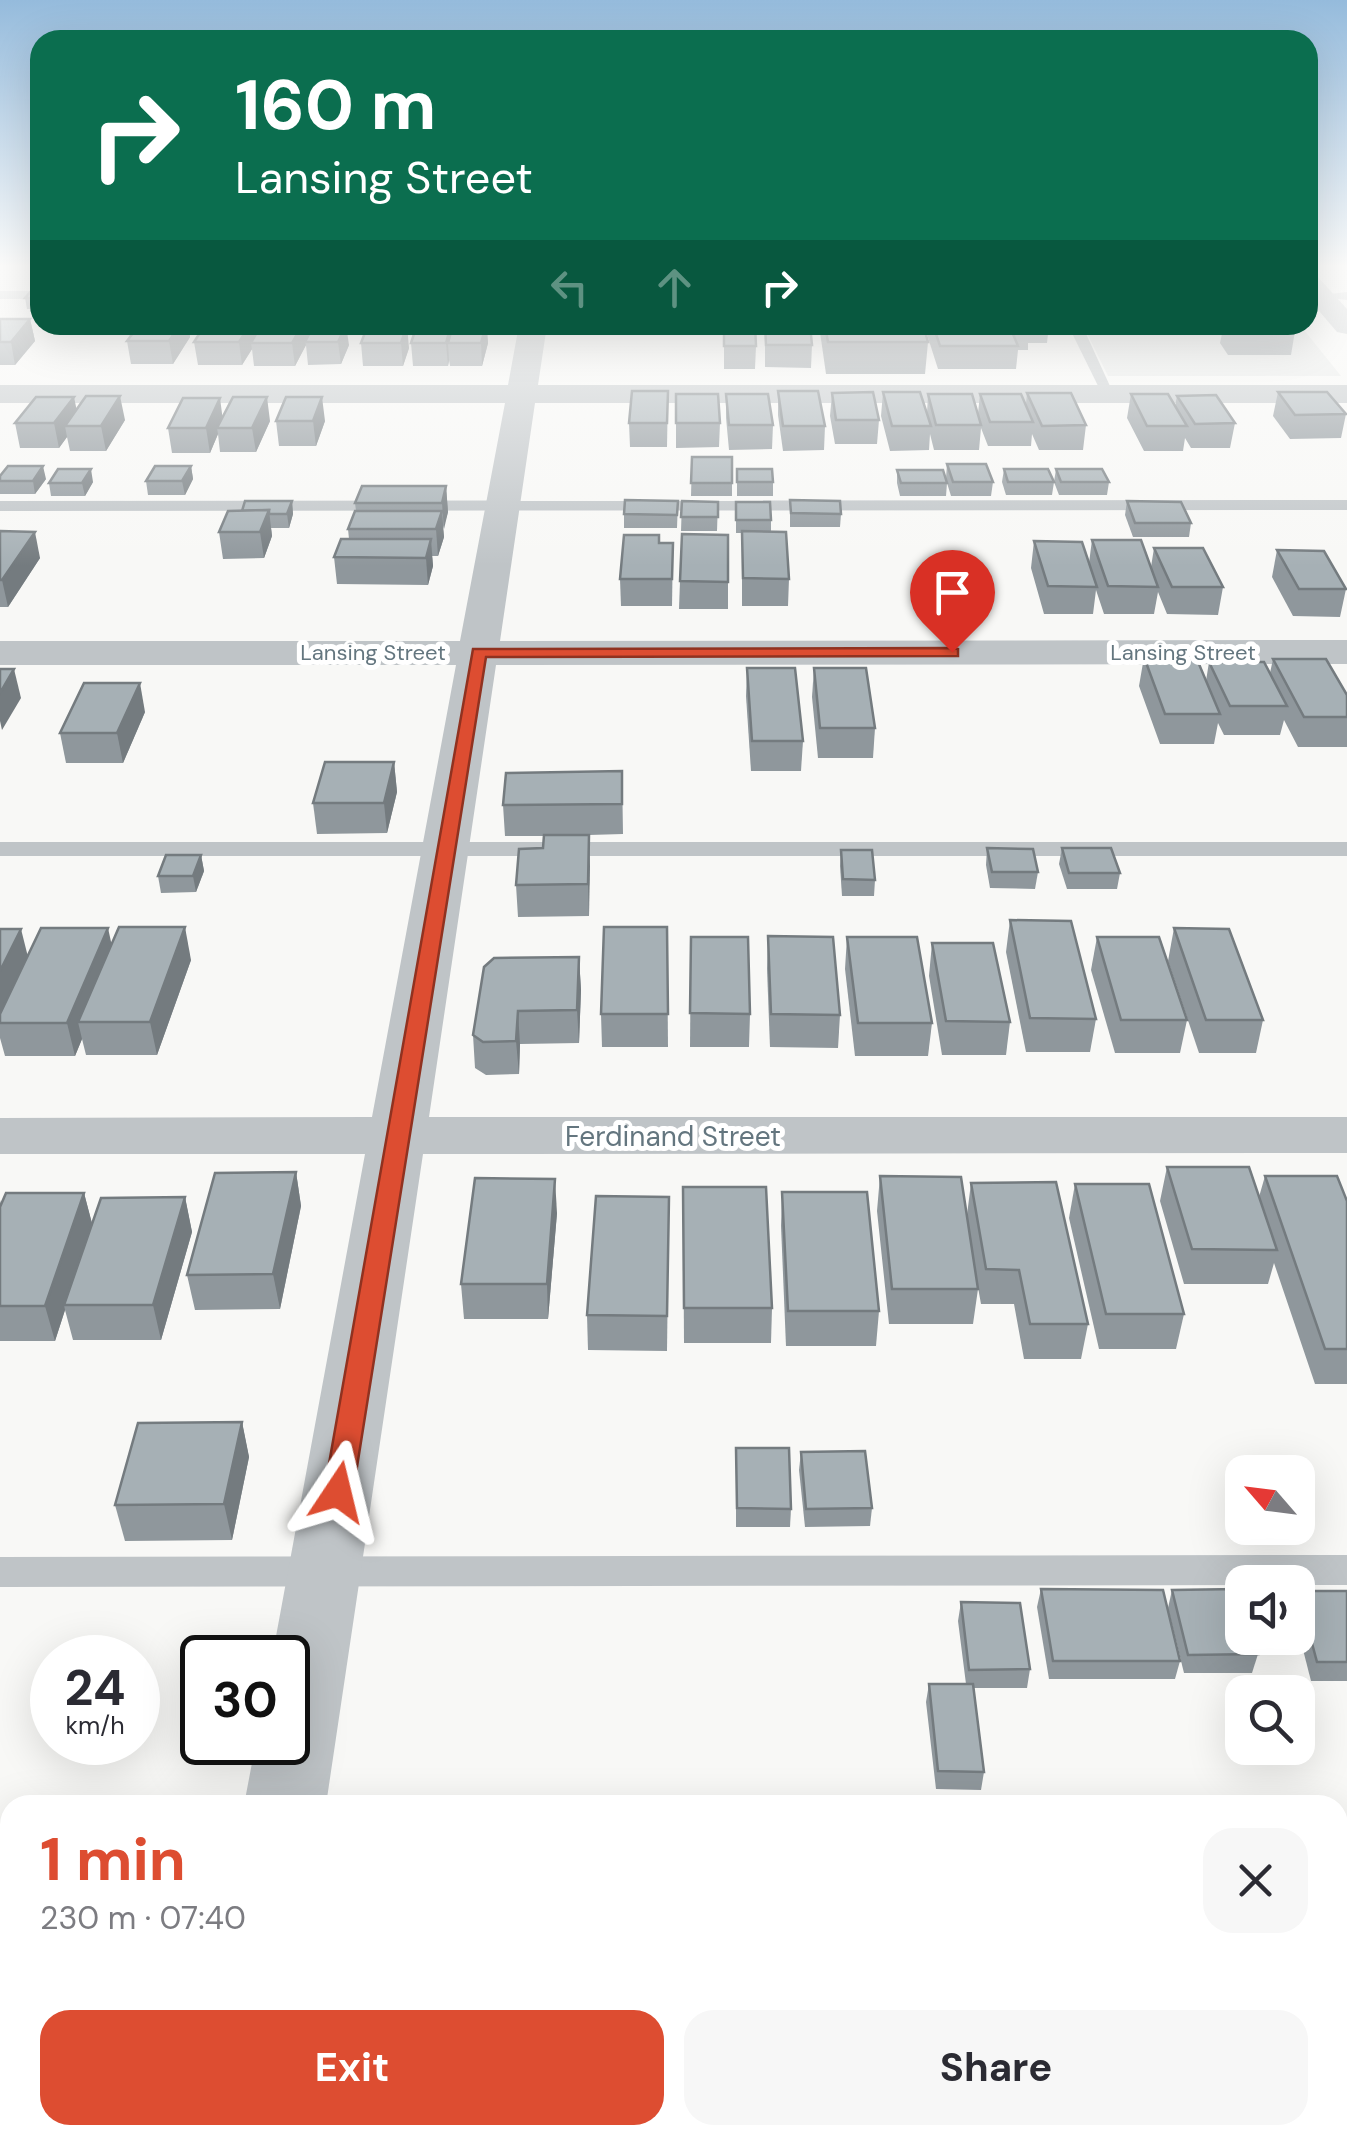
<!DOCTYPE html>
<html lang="en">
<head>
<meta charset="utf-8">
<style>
	:root { --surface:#fff; --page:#f7f7f7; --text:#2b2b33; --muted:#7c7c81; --accent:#dd4d31 }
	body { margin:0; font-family:"DM Sans",sans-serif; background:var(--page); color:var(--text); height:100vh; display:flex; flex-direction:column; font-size:38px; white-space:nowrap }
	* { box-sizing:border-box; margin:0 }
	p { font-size:32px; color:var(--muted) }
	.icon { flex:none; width:55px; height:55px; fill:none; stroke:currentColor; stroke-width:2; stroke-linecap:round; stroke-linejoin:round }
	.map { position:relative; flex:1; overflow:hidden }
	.sheet { position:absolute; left:0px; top:1795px; width:1348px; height:350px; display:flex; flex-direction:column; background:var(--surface); border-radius:30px 30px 0 0; box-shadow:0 10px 40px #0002 }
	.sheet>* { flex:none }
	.top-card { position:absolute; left:30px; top:30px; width:1288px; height:305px; border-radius:30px; box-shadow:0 10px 40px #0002; background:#0b6e4f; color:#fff; overflow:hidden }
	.needle { width:65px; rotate:298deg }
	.buttons { position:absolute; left:1225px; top:1455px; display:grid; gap:20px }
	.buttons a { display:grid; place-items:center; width:90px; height:90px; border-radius:20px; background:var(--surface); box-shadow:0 10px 40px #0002; font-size:50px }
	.speed { position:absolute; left:30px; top:1635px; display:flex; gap:20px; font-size:50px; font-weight:700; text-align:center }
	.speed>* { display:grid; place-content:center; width:130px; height:130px; border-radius:50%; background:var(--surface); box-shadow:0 10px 40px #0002; line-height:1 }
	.speed small { font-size:25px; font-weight:400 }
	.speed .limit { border:5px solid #111; border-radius:15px; background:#fff; color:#111 }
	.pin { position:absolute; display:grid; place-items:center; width:85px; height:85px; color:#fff; margin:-102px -42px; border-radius:50% 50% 50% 0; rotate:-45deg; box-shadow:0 0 10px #0007 }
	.pin .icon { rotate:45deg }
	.me { position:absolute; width:110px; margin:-55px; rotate:10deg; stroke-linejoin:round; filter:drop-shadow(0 0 8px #0008) }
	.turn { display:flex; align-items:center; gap:35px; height:210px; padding:0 40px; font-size:45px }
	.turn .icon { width:130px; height:130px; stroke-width:2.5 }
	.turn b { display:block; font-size:70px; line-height:85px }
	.lanes { display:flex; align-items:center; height:95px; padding:0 40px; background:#0003; justify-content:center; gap:50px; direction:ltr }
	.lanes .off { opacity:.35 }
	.round { display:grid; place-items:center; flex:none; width:105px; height:105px; border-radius:30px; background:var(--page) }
	.summary { display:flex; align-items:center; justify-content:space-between; height:170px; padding:0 40px }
	h1 { font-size:60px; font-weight:700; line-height:75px; color:var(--accent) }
	.action { display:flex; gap:20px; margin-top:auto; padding:20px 40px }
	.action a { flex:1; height:115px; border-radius:30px; background:var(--accent); color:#fff; font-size:40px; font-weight:700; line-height:115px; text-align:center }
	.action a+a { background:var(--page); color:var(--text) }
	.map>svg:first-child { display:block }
	.built { fill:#e6e8e7 }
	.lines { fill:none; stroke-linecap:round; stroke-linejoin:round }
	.service { fill:#bfc4c7; fill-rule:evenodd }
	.minor { fill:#bfc4c7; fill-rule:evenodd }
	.wall { fill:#8f979c }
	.shaded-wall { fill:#747b7f }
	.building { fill:#a6b0b5; stroke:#747b7f; stroke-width:2.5 }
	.route { fill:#dd4d31; stroke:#903220; stroke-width:2.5 }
	.labels { text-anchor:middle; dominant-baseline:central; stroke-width:10; stroke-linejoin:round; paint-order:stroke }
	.far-street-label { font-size:22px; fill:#64767f; stroke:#fff }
	.street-label { font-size:28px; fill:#64767f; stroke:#fff }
</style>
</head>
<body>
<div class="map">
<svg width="1347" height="2145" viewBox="0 0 1347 2145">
	<rect width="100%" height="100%" fill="#f8f8f6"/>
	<path class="built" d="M1083 325H1300L1341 376H1108Z"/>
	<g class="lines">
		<g class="service">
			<rect x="0" y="291" width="40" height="8"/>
			<path d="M1347 292V300L1313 296Z"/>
			<path d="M1068 325H1082L1115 397 1102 394Z"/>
			<path d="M1347 500V510L0 511V501Z"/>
			<rect x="0" y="842" width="1347" height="14"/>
			<path d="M1347 1555V1585L0 1587V1557Z"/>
		</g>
		<g class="minor">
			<path d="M1308 274 1317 276 1347 309V334L1337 332 1308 298Z"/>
			<path d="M519 325H547L538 385H1347V403H535L500 641 1347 640V664L496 665 429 1117H1347V1153L423 1154 326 1805H244L256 1742H288V1658H272L365 1154H0V1118L372 1117 456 665H0V641H460L505 403H0V385H508Z"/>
			<path d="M183 2135H277L275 2145H181Z"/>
		</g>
	</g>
	<g class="wall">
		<path d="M40 289V309H27L25 298Z"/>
		<path d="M0 319H30L35 341 15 365H0Z"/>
		<path d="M139 325H188L190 337 173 364H131L127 341Z"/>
		<path d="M261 325H309L310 333 349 345 341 364 308 365 306 345 295 366H254L252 349 242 365H198L194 342 257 332Z"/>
		<path d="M368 325 409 348 403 366H363L361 343Z"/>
		<path d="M453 325H487L488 343 482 366H450L449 360 448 366H413L411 343 452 329Z"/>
		<path d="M724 325 756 346 755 369H724Z"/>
		<path d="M765 325 812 345 811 368 765 367Z"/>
		<path d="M819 325H923L928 342 925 374H826Z"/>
		<path d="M924 325H1049L1047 343H1028V350H1018L1016 369H938Z"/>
		<path d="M1087 325H1296L1291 355H1228L1220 343 1223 329H1089Z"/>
		<path d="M668 391 667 447H630L629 423Z"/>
		<path d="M778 391 825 426 824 450 783 451 778 415Z"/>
		<path d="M883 392 927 413 928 394 978 413 980 394 1026 404 1027 393 1086 425 1083 450H1039L1032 434 1031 446H988L981 428 979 450H934L930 434 929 450 890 451 881 416Z"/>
		<path d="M1278 392 1346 414 1341 438 1290 439 1273 416Z"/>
		<path d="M832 393 879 420 877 444H835L830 416Z"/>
		<path d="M676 394 720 423 719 447 676 448Z"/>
		<path d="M726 394 773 425 772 449 729 450 726 418Z"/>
		<path d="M1131 394 1175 406 1177 396 1235 423 1230 448H1191L1185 438 1183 451H1144L1127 418Z"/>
		<path d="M223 417 270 421 256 452H220L218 434 210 453H172L168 428Z"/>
		<path d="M125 420 106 451H70L67 437 59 448H20L15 423Z"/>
		<path d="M276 421H325L316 446H279Z"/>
		<path d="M692 457H732V496H691Z"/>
		<path d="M947 464 993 482 991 496H951L947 483 946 496H900L897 483V470L946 478Z"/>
		<path d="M191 466 193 479 185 495H148L146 481Z"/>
		<path d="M737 469 773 482V496H737Z"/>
		<path d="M1004 469 1054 482 1052 495H1006L1002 482Z"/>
		<path d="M1056 469 1109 482 1107 495H1059L1054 482Z"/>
		<path d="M0 476 46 479 35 494H0Z"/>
		<path d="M93 482 85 496H51L49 483Z"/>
		<path d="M446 486 448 512 443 529 444 537 438 556H432L433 566 428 585 337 584 334 557 349 539 348 529 356 511 355 503Z"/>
		<path d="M790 500 841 514 840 527H790Z"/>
		<path d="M292 501 293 514 289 528H271L272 536 264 558 223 559 219 532 242 511Z"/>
		<path d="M678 501 677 528H624V514Z"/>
		<path d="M682 501 718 502 717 531H681Z"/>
		<path d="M1127 501 1191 523 1189 537H1133L1125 515Z"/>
		<path d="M736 502 771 520V531L789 579 788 606H742V533H736Z"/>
		<path d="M0 531 40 558 8 607H0Z"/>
		<path d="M728 535V609H679L680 581Z"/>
		<path d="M1092 540 1151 567 1154 548 1223 587 1218 615 1167 614 1158 592 1154 614H1104L1096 590 1093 614H1044L1031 568 1034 541 1089 563Z"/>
		<path d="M659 543H673L672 606H621L620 579Z"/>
		<path d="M1277 550 1346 589 1340 617 1293 616 1272 577Z"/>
		<path d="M1144 657 1206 681 1209 662 1270 673 1273 659 1347 695V747H1298L1284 720 1280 735H1224L1218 723 1214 744H1160L1139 686Z"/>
		<path d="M747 668 803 741 801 771H751L746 696Z"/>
		<path d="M814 668 875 728 873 758H818L812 697Z"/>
		<path d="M145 712 123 763H66L60 733Z"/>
		<path d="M394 762 397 792 387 833 317 834 313 803Z"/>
		<path d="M622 771 623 834 589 835V916L518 917 516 885 543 848 544 836H505L503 805Z"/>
		<path d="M987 848 1038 872 1035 889 990 888 986 865Z"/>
		<path d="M1062 848 1120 873 1117 889H1067L1059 864Z"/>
		<path d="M841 850 875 880 874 896H842L840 866Z"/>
		<path d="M201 855 204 871 196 892 161 893 158 876Z"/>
		<path d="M1010 920 1096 1019 1090 1052H1026L1006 952Z"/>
		<path d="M667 927 668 1047H602L601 1014Z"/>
		<path d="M1174 928 1263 1020 1256 1053H1199L1168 961Z"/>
		<path d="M0 929 28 956 112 944 191 960 157 1055H86L82 1039 75 1056H5L0 1038Z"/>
		<path d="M768 936 840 1015 838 1048 770 1047 767 969Z"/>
		<path d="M691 937 750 1014 749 1047H690Z"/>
		<path d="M847 937 932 1023 928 1056H855L845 969Z"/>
		<path d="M1097 937 1187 1020 1180 1053H1115L1091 970Z"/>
		<path d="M932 943 1010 1022 1006 1055H942L929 976Z"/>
		<path d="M579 957 581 990 579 1043 520 1044 519 1074 486 1075 475 1068 473 1035Z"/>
		<path d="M1167 1167 1259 1197 1265 1176 1347 1201V1384H1315L1274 1263 1268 1284H1184L1160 1201Z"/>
		<path d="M296 1172 301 1206 280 1309 195 1310 187 1275Z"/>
		<path d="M880 1176 967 1215 971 1183 1088 1324 1081 1359H1024L1014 1304H981L972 1254 978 1289 973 1324H889L877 1211Z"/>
		<path d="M1075 1184 1184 1314 1176 1349H1099L1069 1218Z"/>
		<path d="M683 1187 772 1308 771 1343H684Z"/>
		<path d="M782 1192 879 1311 876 1346H786L781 1226Z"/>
		<path d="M84 1193 92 1224 185 1197 192 1232 161 1340H73L65 1310 55 1341H0V1200L1 1204Z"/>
		<path d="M669 1197 667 1351 588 1350 587 1315Z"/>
		<path d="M557 1213 548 1319H464L461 1284Z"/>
		<path d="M242 1422 249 1457 232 1540 125 1541 115 1505Z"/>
		<path d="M736 1448 791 1509 790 1527H736Z"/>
		<path d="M801 1452 872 1508 870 1526 805 1527 799 1470Z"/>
		<path d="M1041 1589 1180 1661 1175 1679H1049L1037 1607Z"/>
		<path d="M1172 1590 1258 1654 1252 1673H1184L1168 1608Z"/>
		<path d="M1298 1591H1347V1681H1311L1298 1630Z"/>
		<path d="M961 1602 1030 1669 1027 1688H973L984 1772 981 1790 936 1789 926 1702 929 1684H966L958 1621Z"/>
		<path d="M1338 1830 1347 1833V2145H1291L1288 2135H1338Z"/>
		<path d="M10 1869V2130H0V1903Z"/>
		<path d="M1131 2135H1266L1262 2145H1133Z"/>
	</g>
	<g class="shaded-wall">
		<path d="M30 319 35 341 15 365 11 342Z"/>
		<path d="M180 325H188L190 337 173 364 169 341Z"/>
		<path d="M250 325H256L258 338 251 343 252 349 242 365 239 342Z"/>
		<path d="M302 325H309L310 336 305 342 306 345 295 366 292 343Z"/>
		<path d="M346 325 349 345 341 364 338 342Z"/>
		<path d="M407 325 409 348 403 366 401 343Z"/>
		<path d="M451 325 453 343H448L449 360 448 366 446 343Z"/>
		<path d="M486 325 488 343 482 366 481 343Z"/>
		<path d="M120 396 125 420 106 451 101 426Z"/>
		<path d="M74 397 79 421 65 426 67 437 59 448 54 423Z"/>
		<path d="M267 397 270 421 256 452 252 428Z"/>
		<path d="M322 397 325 421 316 446 313 421Z"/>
		<path d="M220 398 223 421 217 428 218 434 210 453 206 428Z"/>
		<path d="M43 466 46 479 35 494 33 481Z"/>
		<path d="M191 466 193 479 185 495 182 481Z"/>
		<path d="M91 469 93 482 85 496 82 483Z"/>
		<path d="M446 486 448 512 444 529 442 503Z"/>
		<path d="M292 501 293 514 289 528 287 514Z"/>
		<path d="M269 510 272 536 264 558 260 532Z"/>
		<path d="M442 511 444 537 438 556 436 529Z"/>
		<path d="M35 532 40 558 8 607 2 580Z"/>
		<path d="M431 539 433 566 428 585 426 558Z"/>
		<path d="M14 669 21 698 2 730 0 721V693Z"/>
		<path d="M140 683 145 712 123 763 117 733Z"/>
		<path d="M394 762 397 792 387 833 384 803Z"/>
		<path d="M589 835 590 866 589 916 588 884Z"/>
		<path d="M201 855 204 871 196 892 193 876Z"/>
		<path d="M185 927 191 960 157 1055 150 1022Z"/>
		<path d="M108 928 115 960 78 1022 82 1039 75 1056 67 1023Z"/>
		<path d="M21 929 29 961 0 1022V971Z"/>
		<path d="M579 957 581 990 579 1043 577 1010Z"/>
		<path d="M518 1011 520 1044 519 1074 516 1041Z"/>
		<path d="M296 1172 301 1206 280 1309 273 1274Z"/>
		<path d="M555 1179 557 1213 548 1319 547 1284Z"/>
		<path d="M84 1193 93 1227 64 1305 65 1310 55 1341 45 1306Z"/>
		<path d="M185 1197 192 1232 161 1340 153 1305Z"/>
		<path d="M242 1422 249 1457 232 1540 224 1504Z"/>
	</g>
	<g class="building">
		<path d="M33 289H40V298H25Z"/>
		<path d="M0 319H30L11 342H0Z"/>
		<path d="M139 325H180L169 341H127Z"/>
		<path d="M205 325H250L239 342H194Z"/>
		<path d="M261 325H302L292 343H251Z"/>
		<path d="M314 325H346L338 342H305Z"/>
		<path d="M368 325H407L401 343H361Z"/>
		<path d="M417 325H451L446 343H411Z"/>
		<path d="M453 325H486L481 343H448Z"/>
		<path d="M724 325H755L756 346H724Z"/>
		<path d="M765 325H810L812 345H766Z"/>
		<path d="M825 325H923L928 342H828Z"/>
		<path d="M933 325H1029L1030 327H1010L1018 346H940Z"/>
		<path d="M632 391H668L667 423H629Z"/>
		<path d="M778 391H818L825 426H783Z"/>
		<path d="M873 392 879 420H836L832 393Z"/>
		<path d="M883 392H920L931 426H892Z"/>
		<path d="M1278 392H1327L1346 414 1295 415Z"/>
		<path d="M1027 393H1071L1086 425 1042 426Z"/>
		<path d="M676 394H718L720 423H676Z"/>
		<path d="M726 394H768L773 425H729Z"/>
		<path d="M928 394H972L981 425H936Z"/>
		<path d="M980 394H1021L1033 422H990Z"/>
		<path d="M1131 394H1168L1187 426H1147Z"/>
		<path d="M1216 395 1235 423 1195 424 1177 396Z"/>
		<path d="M86 396H120L101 426H65Z"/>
		<path d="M36 397H74L54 423H15Z"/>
		<path d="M233 397H267L252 428H217Z"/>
		<path d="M286 397H322L313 421H276Z"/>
		<path d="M183 398H220L206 428H168Z"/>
		<path d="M692 457H732V483H691Z"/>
		<path d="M947 464H986L993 482H953Z"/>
		<path d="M8 466H43L33 481H0V476Z"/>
		<path d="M155 466H191L182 481H146Z"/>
		<path d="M58 469H91L82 483H49Z"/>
		<path d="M737 469H772L773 482H737Z"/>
		<path d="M1004 469H1048L1054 482H1008Z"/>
		<path d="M1056 469H1102L1109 482H1061Z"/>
		<path d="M897 470H943L947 483H901Z"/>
		<path d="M362 486H446L442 503H355Z"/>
		<path d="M625 500 678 501 677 515 624 514Z"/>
		<path d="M790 500 840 501 841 514 791 513Z"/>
		<path d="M245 501H292L287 514H269V510L242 511Z"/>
		<path d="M682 501 718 502V517H681Z"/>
		<path d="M1127 501 1181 502 1191 523H1135Z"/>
		<path d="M736 502H770L771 520H736Z"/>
		<path d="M269 510 260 532H219L228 511Z"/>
		<path d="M355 511H442L436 529H348Z"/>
		<path d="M0 531 35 532 2 580H0Z"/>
		<path d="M742 531 786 532 789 579 743 578Z"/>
		<path d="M682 534 728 535V582L680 581Z"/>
		<path d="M624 535H659V543H673L672 579H620Z"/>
		<path d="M341 539H431L426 558 334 557Z"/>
		<path d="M1092 540H1141L1158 587 1108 586Z"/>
		<path d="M1034 541 1082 542 1097 587 1048 586Z"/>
		<path d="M1154 548H1203L1223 587H1172Z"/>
		<path d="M1277 550 1324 551 1346 589H1299Z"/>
		<path d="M1144 657H1196L1220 714H1165Z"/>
		<path d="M1273 659H1326L1347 695V717H1304Z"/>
		<path d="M1209 662H1264L1287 706H1230Z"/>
		<path d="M747 668H795L803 741H752Z"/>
		<path d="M814 668H866L875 728H820Z"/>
		<path d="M0 669H14L0 693Z"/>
		<path d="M84 683H140L117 733H60Z"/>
		<path d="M325 762H394L384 803H313Z"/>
		<path d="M622 771V804L503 805 506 773Z"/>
		<path d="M544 835H589L588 884 516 885 519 849 543 848Z"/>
		<path d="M987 848 1033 849 1038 872H992Z"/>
		<path d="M1062 848H1111L1120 873H1069Z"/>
		<path d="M841 850H872L875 880 843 879Z"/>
		<path d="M166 855H201L193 876H158Z"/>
		<path d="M1010 920 1071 921 1096 1019 1030 1018Z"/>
		<path d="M119 927H185L150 1022H78Z"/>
		<path d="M604 927H667L668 1014H601Z"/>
		<path d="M41 928H108L67 1023H0V1014Z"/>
		<path d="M1174 928 1229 929 1263 1020H1206Z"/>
		<path d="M0 929H21L0 971Z"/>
		<path d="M768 936 833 937 840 1015 771 1014Z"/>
		<path d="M691 937H748L750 1014 690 1013Z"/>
		<path d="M847 937H917L932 1023H858Z"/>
		<path d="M1097 937H1159L1187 1020H1121Z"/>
		<path d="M932 943H993L1010 1022 946 1021Z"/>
		<path d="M579 957 577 1010 518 1011 516 1041 483 1042 473 1035 484 967 494 958Z"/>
		<path d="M1167 1167H1249L1277 1250 1192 1249Z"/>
		<path d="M296 1172 273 1274 187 1275 215 1173Z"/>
		<path d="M880 1176 961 1177 978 1289H892Z"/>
		<path d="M1265 1176H1337L1347 1201V1349H1325Z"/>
		<path d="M475 1178 555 1179 547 1284H461Z"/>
		<path d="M1056 1182 1088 1324H1030L1019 1270 986 1269 971 1183Z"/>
		<path d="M1075 1184H1149L1184 1314H1106Z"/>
		<path d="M683 1187H766L772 1308H684Z"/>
		<path d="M782 1192H867L879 1311H788Z"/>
		<path d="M6 1193H84L45 1306H0V1207Z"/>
		<path d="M596 1196 669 1197 667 1316 587 1315Z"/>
		<path d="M185 1197 153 1305H64L101 1198Z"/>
		<path d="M242 1422 224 1504 115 1505 138 1423Z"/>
		<path d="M736 1448H789L791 1509 737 1508Z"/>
		<path d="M865 1451 872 1508 806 1509 801 1452Z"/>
		<path d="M1041 1589 1163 1590 1180 1661H1053Z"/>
		<path d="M1239 1589 1242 1600V1638H1253L1258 1654 1188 1655 1172 1590Z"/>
		<path d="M1298 1591H1347V1662H1317Z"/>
		<path d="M961 1602 1020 1603 1030 1669 969 1670Z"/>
		<path d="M929 1684H973L984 1772 938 1771Z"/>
		<path d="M1338 1830H1346L1347 1833V2119H1338Z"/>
		<path d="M10 1869V2097H0V1903Z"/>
	</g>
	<linearGradient id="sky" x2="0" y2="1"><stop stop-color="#95bbdc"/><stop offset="0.47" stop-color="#fcfcfb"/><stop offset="1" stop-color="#fcfcfb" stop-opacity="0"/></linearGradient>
	<rect width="1347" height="566" fill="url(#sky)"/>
	<path class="route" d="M952 648 958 649V656L486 657 353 1492 349 1501H328L324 1492 473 649Z"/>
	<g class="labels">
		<g class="far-street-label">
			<text x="373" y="652">Lansing Street</text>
			<text x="1183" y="652">Lansing Street</text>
		</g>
		<g class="street-label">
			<text x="673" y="1136">Ferdinand Street</text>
		</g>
	</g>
</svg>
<div class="buttons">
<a><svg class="needle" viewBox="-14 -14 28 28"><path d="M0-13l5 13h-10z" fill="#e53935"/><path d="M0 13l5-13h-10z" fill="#7c7c81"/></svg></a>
<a><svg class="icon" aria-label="sound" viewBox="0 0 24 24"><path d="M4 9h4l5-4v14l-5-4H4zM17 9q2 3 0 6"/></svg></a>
<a><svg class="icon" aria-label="search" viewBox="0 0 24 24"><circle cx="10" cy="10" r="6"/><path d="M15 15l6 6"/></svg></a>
</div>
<div class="speed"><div>24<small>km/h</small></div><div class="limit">30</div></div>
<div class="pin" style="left:952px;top:652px;background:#d93025"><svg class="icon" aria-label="arrive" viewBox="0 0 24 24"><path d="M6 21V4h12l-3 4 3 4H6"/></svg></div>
<svg class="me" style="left:338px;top:1492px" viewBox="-20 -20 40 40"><path d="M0-17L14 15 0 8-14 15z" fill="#dd4d31" stroke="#fff" stroke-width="4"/></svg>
<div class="top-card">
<div class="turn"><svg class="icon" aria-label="right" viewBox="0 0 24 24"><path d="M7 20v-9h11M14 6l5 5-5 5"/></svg><div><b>160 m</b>Lansing Street</div></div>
<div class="lanes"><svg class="icon off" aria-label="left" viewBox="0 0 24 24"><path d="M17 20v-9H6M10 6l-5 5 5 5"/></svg><svg class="icon off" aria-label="ahead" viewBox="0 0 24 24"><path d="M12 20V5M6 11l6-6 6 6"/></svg><svg class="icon" aria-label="right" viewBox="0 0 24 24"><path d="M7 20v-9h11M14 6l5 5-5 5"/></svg></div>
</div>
<section class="sheet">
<div class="summary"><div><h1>1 min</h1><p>230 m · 07:40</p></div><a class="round"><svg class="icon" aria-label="close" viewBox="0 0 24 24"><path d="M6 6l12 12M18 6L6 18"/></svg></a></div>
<div class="action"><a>Exit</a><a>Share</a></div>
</section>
</div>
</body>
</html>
